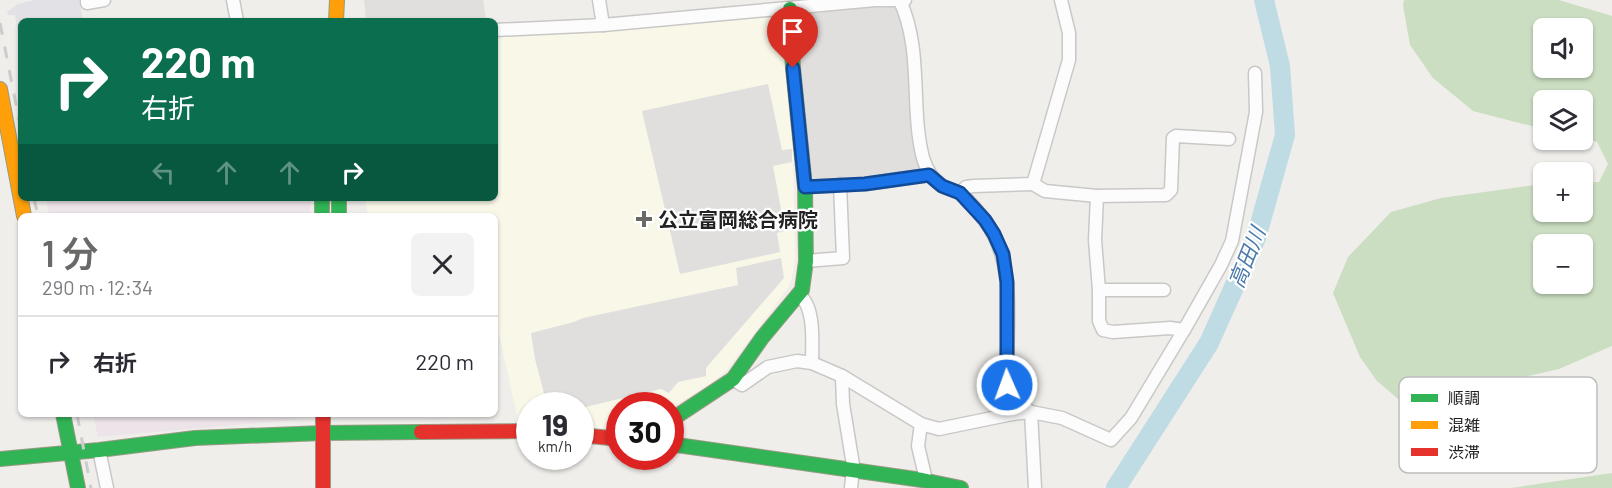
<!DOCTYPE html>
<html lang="ja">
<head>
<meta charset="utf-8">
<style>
	:root { --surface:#fff; --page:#f2f2f3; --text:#2b2b33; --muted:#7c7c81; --line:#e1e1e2; --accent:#6a6968 }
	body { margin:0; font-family:Barlow,"Noto Sans JP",sans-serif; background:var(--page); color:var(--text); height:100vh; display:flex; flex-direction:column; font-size:22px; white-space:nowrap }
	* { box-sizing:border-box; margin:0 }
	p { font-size:20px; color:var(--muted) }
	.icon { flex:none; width:33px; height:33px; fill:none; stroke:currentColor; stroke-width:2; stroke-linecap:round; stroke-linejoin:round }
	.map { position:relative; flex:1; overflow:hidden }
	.sheet { position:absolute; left:18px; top:213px; width:480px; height:204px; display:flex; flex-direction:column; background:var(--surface); border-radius:9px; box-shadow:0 2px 4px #0004 }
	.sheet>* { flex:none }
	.guide { position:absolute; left:18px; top:18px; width:480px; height:183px; border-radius:9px; box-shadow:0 2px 4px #0004; background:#0b6e4f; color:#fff; overflow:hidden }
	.tools { position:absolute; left:1533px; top:18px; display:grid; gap:12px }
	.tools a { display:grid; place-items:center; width:60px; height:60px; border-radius:9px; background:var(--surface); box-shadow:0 2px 4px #0004; font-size:30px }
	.speed { position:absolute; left:516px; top:392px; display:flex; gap:12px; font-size:30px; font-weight:700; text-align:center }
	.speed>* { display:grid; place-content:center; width:78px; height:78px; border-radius:50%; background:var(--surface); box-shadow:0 2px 4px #0004; line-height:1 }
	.speed small { font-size:15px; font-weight:400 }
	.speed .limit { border:9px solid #d22; background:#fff; color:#111 }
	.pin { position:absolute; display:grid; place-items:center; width:51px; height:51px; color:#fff; margin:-62px -26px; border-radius:50% 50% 50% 0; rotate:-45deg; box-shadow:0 0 6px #0007 }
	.pin .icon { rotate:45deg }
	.me { position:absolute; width:66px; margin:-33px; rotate:358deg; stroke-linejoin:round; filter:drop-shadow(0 0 4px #0008) }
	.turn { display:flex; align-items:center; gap:21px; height:126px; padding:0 24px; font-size:27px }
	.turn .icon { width:78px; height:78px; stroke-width:2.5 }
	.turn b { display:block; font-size:42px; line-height:51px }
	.lanes { display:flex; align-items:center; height:57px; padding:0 24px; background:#0003; justify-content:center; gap:30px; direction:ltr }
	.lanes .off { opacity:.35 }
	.round { display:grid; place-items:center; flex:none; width:63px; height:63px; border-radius:9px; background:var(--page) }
	.headline { display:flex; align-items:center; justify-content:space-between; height:102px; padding:0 24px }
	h1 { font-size:36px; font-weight:600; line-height:45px; color:var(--accent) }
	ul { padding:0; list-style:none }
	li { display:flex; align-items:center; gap:18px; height:90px; padding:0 24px; border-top:2px solid var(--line) }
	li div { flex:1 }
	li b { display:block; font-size:22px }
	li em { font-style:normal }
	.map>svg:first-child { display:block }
	.industrial { fill:#ede4e9 }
	.education { fill:#f8f7e8 }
	.forest { fill:#cbdec1; fill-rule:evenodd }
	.parking { fill:#e0dfde }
	.plaza { fill:#e2e1e5 }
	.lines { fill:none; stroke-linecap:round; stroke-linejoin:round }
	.river { stroke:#bfdbe3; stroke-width:20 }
	.street-casing { stroke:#c9c8c7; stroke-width:15 }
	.fast-casing { stroke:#999a82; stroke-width:16 }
	.slow-casing { stroke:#999a82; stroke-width:16 }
	.jam-casing { stroke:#999a82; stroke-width:16 }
	.street { stroke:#fdfcfc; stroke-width:12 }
	.fast { stroke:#30b455; stroke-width:14 }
	.slow { stroke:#ff9f0a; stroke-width:14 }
	.jam { stroke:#e5322d; stroke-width:14 }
	.rail { stroke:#ccc; stroke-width:3; stroke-dasharray:12 12; stroke-linecap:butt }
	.route-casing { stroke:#114b97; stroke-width:15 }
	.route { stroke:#1a73e8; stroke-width:10 }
	.poi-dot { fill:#6a6968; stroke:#fff; stroke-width:2 }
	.labels { text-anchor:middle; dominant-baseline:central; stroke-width:4.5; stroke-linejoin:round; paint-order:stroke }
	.poi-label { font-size:20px; font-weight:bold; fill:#222; stroke:#fff; text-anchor:start }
	.water-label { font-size:21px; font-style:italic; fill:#4a7aab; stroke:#fff }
	.key { fill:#fff; stroke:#bdbdbd; stroke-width:1.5 }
	.key-label { font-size:16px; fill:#222 }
</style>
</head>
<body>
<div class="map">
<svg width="1612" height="488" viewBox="0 0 1612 488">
	<rect width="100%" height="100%" fill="#f0eeeb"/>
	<g class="industrial">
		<path d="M46 198H310V216H49Z"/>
		<path d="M93 414H301L294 420 98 437Z"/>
	</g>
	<path class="education" d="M778 15 785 64 793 150 795 259 792 278 788 288 726 371 711 383 671 408 670 405H620L619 430 581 426 580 405H530L529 421 515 420 517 415 497 326 495 325V216H368L365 198H495V36L620 30Z"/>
	<g class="forest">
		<path d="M1404 0H1559L1612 16V346L1559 369 1484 386 1421 408 1404 404 1377 381 1360 357 1333 293 1348 257 1391 212 1441 198 1543 184 1544 212H1582L1583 182H1599L1608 164 1597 142 1583 138 1582 100H1544L1543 129 1473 111 1433 78 1410 45 1403 5ZM1544 28H1582V68H1544ZM1544 244H1582V284H1544Z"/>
		<path d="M1612 473V488H1510H1511Z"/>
	</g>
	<g class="parking">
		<path d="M364 0H483L486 19 366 20Z"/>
		<path d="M889 5 896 8 902 15 921 166 919 172 868 180 812 182 795 21 799 15 823 12 827 9Z"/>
		<path d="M768 84 782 150 792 149V162L773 166 785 231 777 233 780 252 680 274 642 111Z"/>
		<path d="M781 258 784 278 706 368V376L678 382 669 393 661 389 581 408 580 405H547L535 359 531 333 574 322 583 318 738 285 736 268Z"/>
	</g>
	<path class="plaza" d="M34 0H79L83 21H21V51L15 15H8L7 12 18 4Z"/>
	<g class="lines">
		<path class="river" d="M1116 488 1209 343 1256 238 1285 135 1280 66 1264 0"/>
		<defs>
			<g id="street">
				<path d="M87 0V3L104 0"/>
				<path d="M233 0 237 21"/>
				<path d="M599 0 603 25"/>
				<path d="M900 1C923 50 910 108 923 158 927 171 933 181 944 187 949 189 956 191 961 194 969 201 979 212 985 221 1019 266 1005 332 1007 385L1015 400 1031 412 1035 488"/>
				<path d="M495 30 603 25 875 0H905"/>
				<path d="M1033 184 1045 191 1097 196 1166 195 1171 190 1173 138 1176 136 1229 139"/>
				<path d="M805 187 865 184 929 175"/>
				<path d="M960 193 966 187 974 186 1033 184 1069 60V33L1061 0"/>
				<path d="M1097 196 1095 240 1099 290H1164"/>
				<path d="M806 261 843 258 840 184"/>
				<path d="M1099 290V321L1103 330 1113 332 1170 328 1184 330"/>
				<path d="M798 294C816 306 812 344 812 363"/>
				<path d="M842 376 843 404 854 471 852 478 851 488"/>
				<path d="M733 379 742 385 768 367 797 361 812 363 842 376 921 424 939 429 1012 414 1031 412 1062 418 1111 440 1131 418 1184 330 1221 265 1232 241 1256 112 1255 73"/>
				<path d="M921 424 918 446 926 480"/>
				<path d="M99 450 107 488"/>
			</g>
			<g id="fast">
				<path d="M322 198V216"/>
				<path d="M339 198V216"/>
				<path d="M63 414 78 488"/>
				<path d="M670 432 674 418 733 379 762 338 802 290 806 261 805 187 793 68 790 9"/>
				<path d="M670 444 922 480 961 488"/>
				<path d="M0 459 99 450 195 438 323 433 421 432"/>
			</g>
			<g id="slow">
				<path d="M336 21 337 0"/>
				<path d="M0 89 24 216"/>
			</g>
			<g id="jam">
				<path d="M323 414V488"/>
				<path d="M421 432 530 431"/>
				<path d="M580 435 620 439"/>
			</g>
		</defs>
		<use href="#street" class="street-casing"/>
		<use href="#fast" class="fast-casing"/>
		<use href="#slow" class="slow-casing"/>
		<use href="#jam" class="jam-casing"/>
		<use href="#street" class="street"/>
		<use href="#fast" class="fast"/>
		<use href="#slow" class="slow"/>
		<use href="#jam" class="jam"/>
		<g class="rail">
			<path d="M0 23 21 130"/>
			<path d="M34 198 38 216"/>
			<path d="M77 414 91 488"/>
		</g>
	</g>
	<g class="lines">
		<defs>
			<path id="route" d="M793 68 805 187 865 184 929 175 942 186 960 193 985 220 994 234 1003 254 1007 282V385"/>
		</defs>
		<use href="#route" class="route-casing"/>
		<use href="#route" class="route"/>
	</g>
	<path class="poi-dot" d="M641 210h6v6h6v6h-6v6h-6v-6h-6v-6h6z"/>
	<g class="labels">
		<g class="poi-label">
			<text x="658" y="219">公立富岡総合病院</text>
		</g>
		<g class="water-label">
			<text transform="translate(1246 257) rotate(-68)">高田川</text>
		</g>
	</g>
	<rect x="1399" y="377" width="198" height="96" rx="9" class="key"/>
	<rect x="1411" y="394" width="27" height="8" fill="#30b455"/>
	<rect x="1411" y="421" width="27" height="8" fill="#ff9f0a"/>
	<rect x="1411" y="448" width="27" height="8" fill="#e5322d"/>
	<g class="key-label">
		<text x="1448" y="404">順調</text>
		<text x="1448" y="431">混雑</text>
		<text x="1448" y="458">渋滞</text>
	</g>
</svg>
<div class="tools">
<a><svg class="icon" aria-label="sound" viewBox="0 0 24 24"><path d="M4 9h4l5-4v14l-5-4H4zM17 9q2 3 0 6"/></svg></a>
<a><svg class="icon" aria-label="layers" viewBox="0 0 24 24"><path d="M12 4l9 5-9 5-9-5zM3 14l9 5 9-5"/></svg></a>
<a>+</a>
<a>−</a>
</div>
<div class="speed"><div>19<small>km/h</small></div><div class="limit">30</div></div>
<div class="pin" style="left:793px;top:68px;background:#d93025"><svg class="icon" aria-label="arrive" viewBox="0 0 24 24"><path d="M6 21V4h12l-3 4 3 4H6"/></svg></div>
<svg class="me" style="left:1007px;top:385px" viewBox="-20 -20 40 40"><circle r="17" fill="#1a73e8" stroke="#fff" stroke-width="3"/><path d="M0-11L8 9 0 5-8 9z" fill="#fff"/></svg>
<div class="guide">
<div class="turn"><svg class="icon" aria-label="right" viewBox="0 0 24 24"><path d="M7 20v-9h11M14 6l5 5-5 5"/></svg><div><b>220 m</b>右折</div></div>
<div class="lanes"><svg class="icon off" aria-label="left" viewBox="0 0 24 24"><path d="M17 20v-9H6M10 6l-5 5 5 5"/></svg><svg class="icon off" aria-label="ahead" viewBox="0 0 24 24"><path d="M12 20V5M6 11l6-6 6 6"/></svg><svg class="icon off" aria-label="ahead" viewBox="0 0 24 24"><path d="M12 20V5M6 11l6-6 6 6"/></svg><svg class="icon" aria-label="right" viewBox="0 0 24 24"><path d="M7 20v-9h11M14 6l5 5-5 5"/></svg></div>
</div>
<section class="sheet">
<div class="headline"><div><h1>1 分</h1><p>290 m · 12:34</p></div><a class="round"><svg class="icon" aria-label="close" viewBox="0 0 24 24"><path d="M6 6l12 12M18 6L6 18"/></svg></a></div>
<ul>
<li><svg class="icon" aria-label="right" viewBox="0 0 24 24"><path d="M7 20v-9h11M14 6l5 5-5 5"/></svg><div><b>右折</b></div><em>220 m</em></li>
</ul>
</section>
</div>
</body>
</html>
